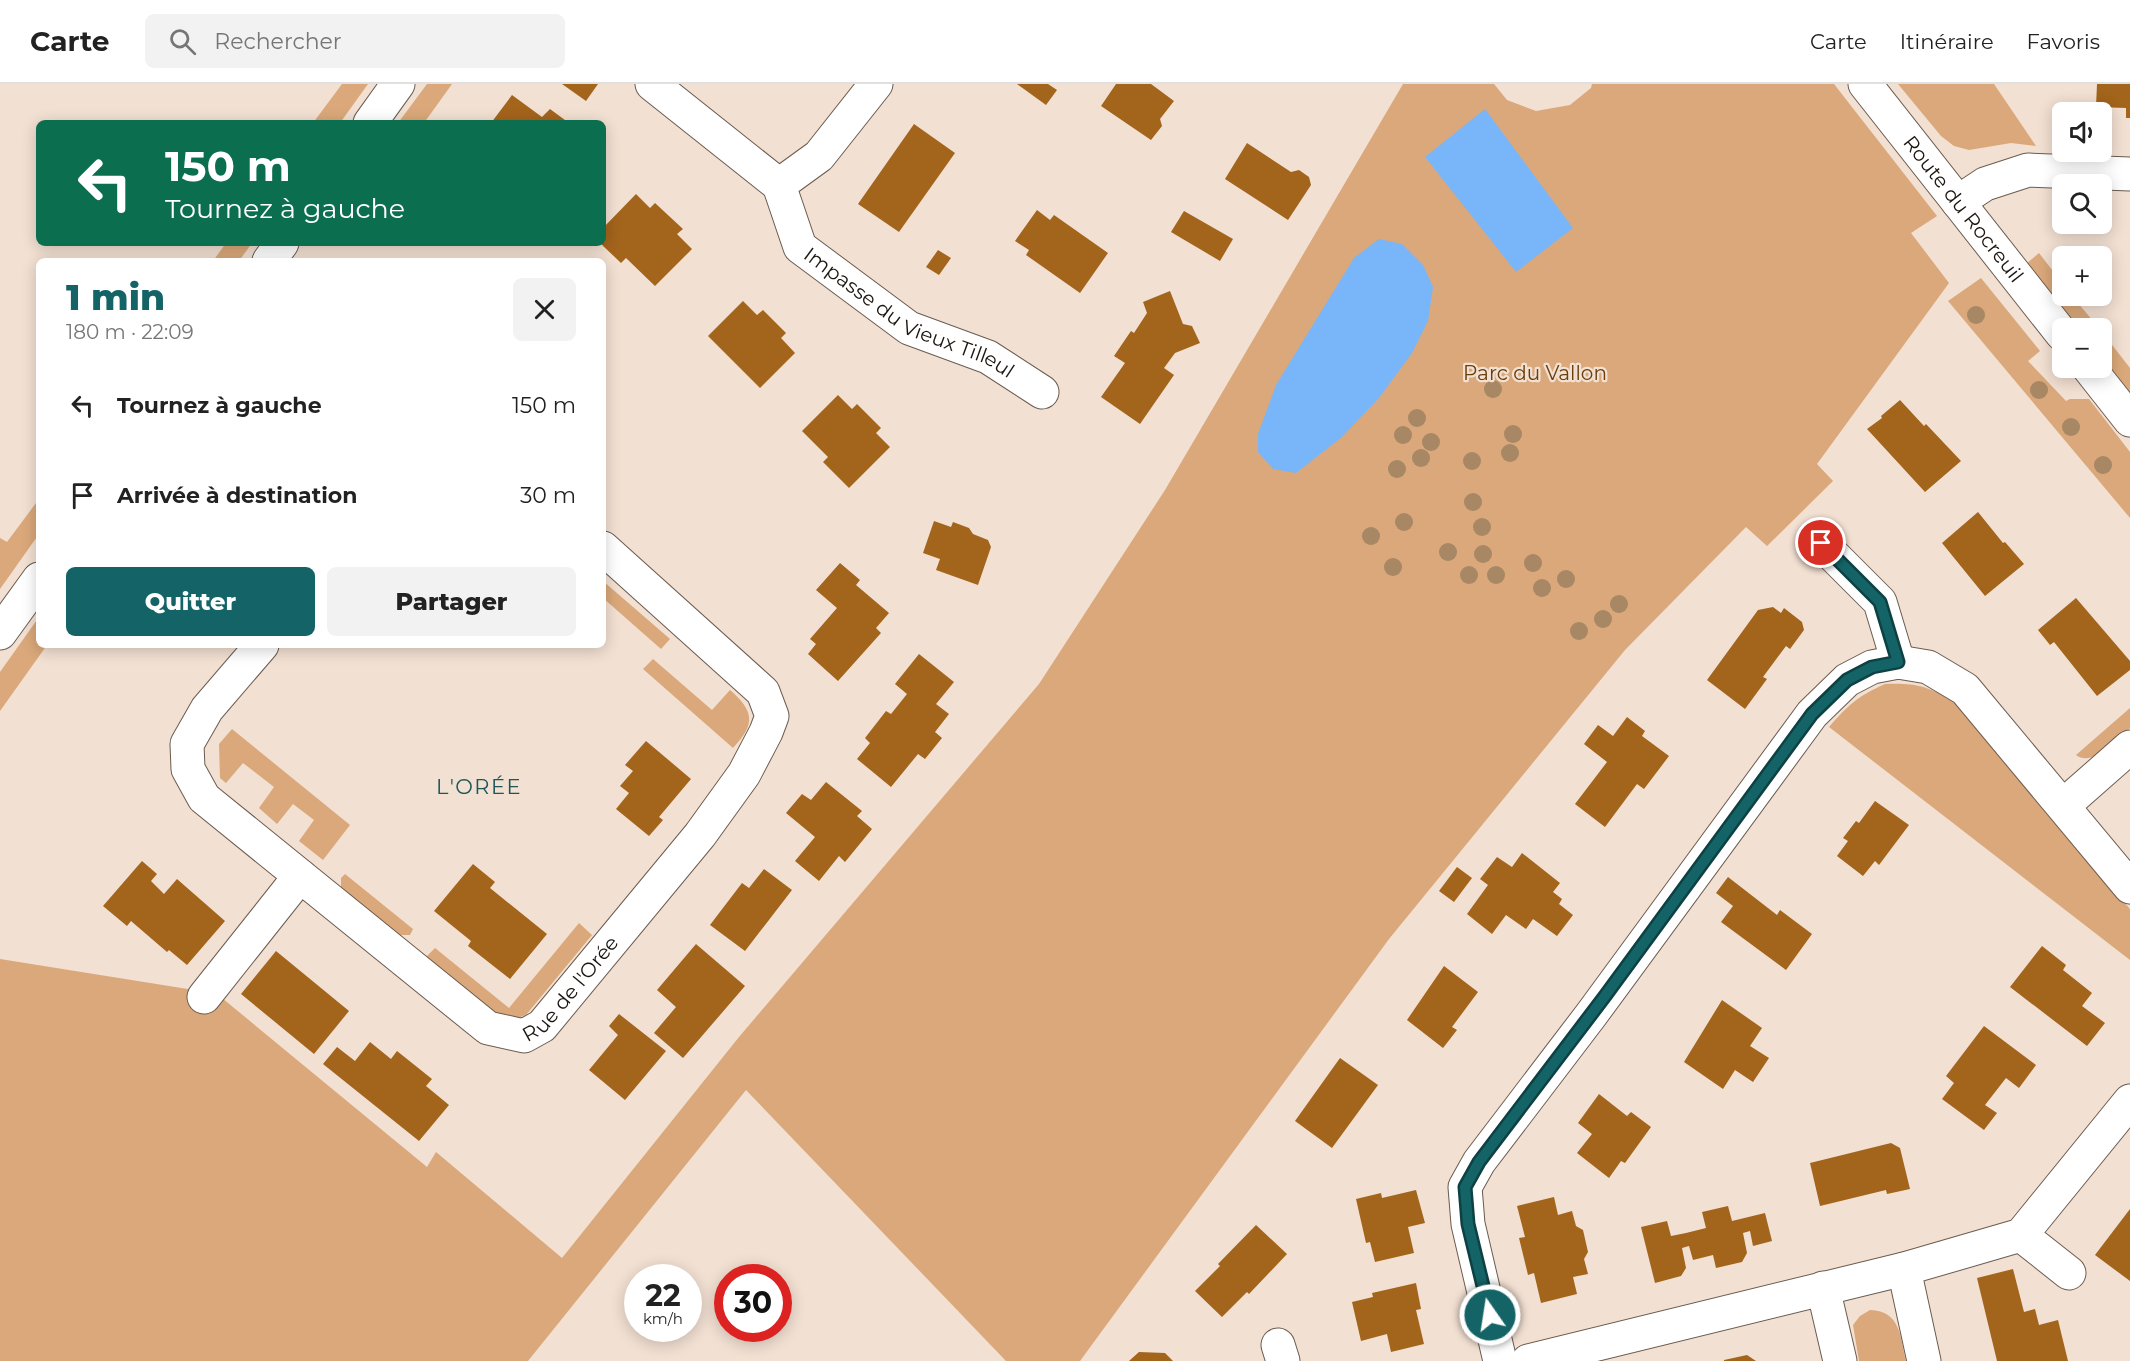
<!DOCTYPE html>
<html lang="fr">
<head>
<meta charset="utf-8">
<style>
	:root { --surface:#fff; --page:#f2f2f2; --text:#222; --muted:#767676; --line:#e0e0e0; --accent:#146467 }
	body { margin:0; font-family:Montserrat,sans-serif; background:var(--page); color:var(--text); height:100vh; display:flex; flex-direction:column; font-size:22px; white-space:nowrap }
	* { box-sizing:border-box; margin:0 }
	p { font-size:20px; color:var(--muted) }
	.icon { flex:none; width:33px; height:33px; fill:none; stroke:currentColor; stroke-width:2; stroke-linecap:round; stroke-linejoin:round }
	.map { position:relative; flex:1; overflow:hidden }
	.sheet { position:absolute; left:36px; top:174px; width:570px; height:390px; display:flex; flex-direction:column; background:var(--surface); border-radius:9px; box-shadow:0 3px 15px #0003 }
	.sheet>* { flex:none }
	.hud { position:absolute; left:36px; top:36px; width:570px; height:126px; border-radius:9px; box-shadow:0 3px 15px #0003; background:#0b6e4f; color:#fff; overflow:hidden }
	.controls { position:absolute; left:2052px; top:18px; display:grid; gap:12px }
	.controls a { display:grid; place-items:center; width:60px; height:60px; border-radius:9px; background:var(--surface); box-shadow:0 3px 15px #0003; font-size:30px }
	.speed { position:absolute; left:624px; top:1180px; display:flex; gap:12px; font-size:30px; font-weight:700; text-align:center }
	.speed>* { display:grid; place-content:center; width:78px; height:78px; border-radius:50%; background:var(--surface); box-shadow:0 3px 15px #0003; line-height:1 }
	.speed small { font-size:15px; font-weight:400 }
	.speed .limit { border:9px solid #d22; background:#fff; color:#111 }
	.pin { position:absolute; display:grid; place-items:center; width:51px; height:51px; color:#fff; margin:-26px; border:3px solid #fff; border-radius:50%; box-shadow:0 2px 6px #0007 }
	.me { position:absolute; width:66px; margin:-33px; rotate:347deg; stroke-linejoin:round; filter:drop-shadow(0 0 4px #0008) }
	.turn { display:flex; align-items:center; gap:21px; height:126px; padding:0 30px; font-size:27px }
	.turn .icon { width:78px; height:78px; stroke-width:2.5 }
	.turn b { display:block; font-size:42px; line-height:51px }
	.round { display:grid; place-items:center; flex:none; width:63px; height:63px; border-radius:9px; background:var(--page) }
	.head { display:flex; align-items:center; justify-content:space-between; height:102px; padding:0 30px }
	h1 { font-size:36px; font-weight:800; line-height:45px; color:var(--accent) }
	.cta { display:flex; gap:12px; margin-top:auto; padding:12px 30px }
	.cta a { flex:1; height:69px; border-radius:9px; background:var(--accent); color:#fff; font-size:24px; font-weight:800; line-height:69px; text-align:center }
	.cta a+a { background:var(--page); color:var(--text) }
	ul { padding:0; list-style:none }
	li { display:flex; align-items:center; gap:18px; height:90px; padding:0 30px }
	li div { flex:1 }
	li b { display:block; font-size:22px }
	li em { font-style:normal }
	header { display:flex; align-items:center; gap:36px; box-sizing:border-box; height:84px; padding:0 30px; background:var(--surface); border-bottom:2px solid var(--line) }
	header strong { font-size:28px }
	nav { display:flex; gap:33px; margin-inline-start:auto; font-size:21px }
	.search { width:420px; height:54px; background:var(--page); display:flex; align-items:center; gap:15px; box-sizing:border-box; padding:0 21px; border-radius:9px; color:var(--muted); font-size:22px }
	.map>svg:first-child { display:block }
	.green { fill:#daa87a }
	.water { fill:#79b6f9 }
	.building { fill:#a3641c }
	.lines { fill:none; stroke-linecap:round; stroke-linejoin:round }
	.minor-casing { stroke:#6b5c50; stroke-width:35 }
	.minor { stroke:#fff; stroke-width:33 }
	.tree { fill:#a88765 }
	.route-casing { stroke:#0d4143; stroke-width:15 }
	.route { stroke:#146467; stroke-width:10 }
	.labels { text-anchor:middle; dominant-baseline:central; stroke-width:4.5; stroke-linejoin:round; paint-order:stroke }
	.street-label { font-size:20px; fill:#1a150f; stroke:#f2e0d2 }
	.park-label { font-size:20px; fill:#6b3f0b; stroke:#f2e0d2 }
	.neighbourhood-label { font-size:21px; letter-spacing:1.5px; fill:#1b5659; stroke:#f2e0d2 }
</style>
</head>
<body>
<header>
<strong>Carte</strong>
<div class="search"><svg class="icon" aria-label="search" viewBox="0 0 24 24"><circle cx="10" cy="10" r="6"/><path d="M15 15l6 6"/></svg>Rechercher</div>
<nav><a>Carte</a><a>Itinéraire</a><a>Favoris</a></nav>
</header>
<div class="map">
<svg width="2130" height="1277" viewBox="0 0 2130 1277">
	<rect width="100%" height="100%" fill="#f2e0d2"/>
	<g class="green">
		<path d="M342 0H368L340 39H313Z"/>
		<path d="M427 0H452L424 39H398Z"/>
		<path d="M1403 0H1494L1507 16 1536 27 1570 21 1591 4 1592 0H1834L1937 132 1911 149 1949 199 1817 380 1833 397 1767 462 1746 443 1625 566 1389 855 1080 1277H1006L746 1006 528 1277H0V875L194 906 222 914 427 1083 436 1068 562 1174 739 953 1039 600 1165 406Z"/>
		<path d="M1898 0H1994L2036 62 2011 59 1969 66 1954 62 1941 52Z"/>
		<path d="M226 159H252L239 177H213Z"/>
		<path d="M2039 169 2062 199V212H2072L2099 244H2077L2026 180Z"/>
		<path d="M1981 194 2040 267 2028 277 2066 317 2070 315H2089L2130 368V434L1948 217Z"/>
		<path d="M2102 248 2130 284V312L2102 276Z"/>
		<path d="M39 415V450L0 505V454L7 458Z"/>
		<path d="M603 497 670 555 661 565 603 514Z"/>
		<path d="M39 533V561H47L0 627V588Z"/>
		<path d="M653 575 712 626 730 606C754 627 756 640 733 664L643 585Z"/>
		<path d="M1885 600C1916 599 1928 602 1954 618L2130 825V876L1829 643C1848 621 1858 612 1885 600Z"/>
		<path d="M2130 624V644C2118 654 2093 684 2076 671Z"/>
		<path d="M232 645 350 741 323 776 299 757 314 736 293 720 277 740 259 724 274 703 243 679 226 699 220 694 219 660Z"/>
		<path d="M345 790 413 845 410 851H400L341 804V794Z"/>
		<path d="M579 839 592 851 526 931 515 935 500 936 427 881V872L435 864 509 924Z"/>
		<path d="M1870 1226C1901 1227 1900 1253 1906 1277H1859L1853 1241 1860 1232Z"/>
	</g>
	<g class="water">
		<path d="M1485 25 1573 144 1516 188 1425 73Z"/>
		<path d="M1379 155 1402 160 1423 181 1433 203 1428 237 1412 269 1379 314 1342 353 1296 389 1273 385 1258 368V350L1276 301 1354 174Z"/>
	</g>
	<g class="building">
		<path d="M562 0H598L586 17Z"/>
		<path d="M1017 0H1048L1057 6 1046 21Z"/>
		<path d="M1116 0H1151L1174 17 1160 35 1162 42 1151 56 1101 22Z"/>
		<path d="M2097 0H2130V34H2126V24L2096 23Z"/>
		<path d="M512 11 542 33 550 25 569 39H491Z"/>
		<path d="M914 40 955 69 899 148 858 120Z"/>
		<path d="M1247 59 1291 88 1299 86 1309 93 1311 101 1288 136 1225 95Z"/>
		<path d="M636 110 650 124 655 119 683 145 677 150 692 165 655 202 626 174 621 179 600 159H603V144Z"/>
		<path d="M1037 126 1050 136 1054 131 1108 169 1080 209 1026 171 1029 166 1015 157Z"/>
		<path d="M1184 127 1233 155 1220 177 1171 148Z"/>
		<path d="M938 166 951 174 939 191 926 183Z"/>
		<path d="M1170 207 1183 240 1192 242 1200 259 1175 269 1164 284 1174 291 1140 340 1101 313 1125 279 1114 272 1131 247 1134 249 1147 229 1143 218Z"/>
		<path d="M743 217 757 231 763 226 786 249 781 254 795 269 760 304 708 252Z"/>
		<path d="M838 311 852 325 857 320 881 344 876 349 890 363 849 404 823 378 828 373 802 347Z"/>
		<path d="M1900 316 1924 342 1926 340 1961 377 1925 408 1867 345 1882 334 1881 332Z"/>
		<path d="M1978 428 2003 459 2005 458 2024 480 1985 512 1942 459Z"/>
		<path d="M934 437 951 443 953 438 969 444 973 450 988 456 991 463 978 501 936 486 940 475 923 469Z"/>
		<path d="M840 479 860 496 856 501 889 529 876 544 881 549 838 597 808 570 816 560 810 555 837 524 816 506Z"/>
		<path d="M2076 514 2130 577V586L2097 612 2054 558 2050 561 2038 546Z"/>
		<path d="M1773 523 1781 529 1784 524 1802 538 1804 546 1790 565 1786 562 1763 593 1767 595 1745 625 1707 596 1758 526Z"/>
		<path d="M919 570 954 598 936 620 949 630 935 648 942 654 925 675 918 670 891 703 857 675 870 659 865 654 886 627 891 630 907 610 895 600Z"/>
		<path d="M1627 633 1645 647 1642 652 1669 672 1644 705 1637 700 1605 743 1575 720 1607 678 1584 660 1598 641 1613 652Z"/>
		<path d="M646 657 691 695 659 733 663 736 649 752 616 725 629 709 620 702 633 687 625 681Z"/>
		<path d="M826 698 862 727 857 732 872 745 845 778 839 772 819 797 795 777 815 753 786 729 802 710 811 716Z"/>
		<path d="M1875 717 1909 741 1879 781 1875 777 1863 792 1837 772 1848 757 1843 754 1856 737 1859 739Z"/>
		<path d="M1522 769 1560 799 1553 808 1562 815 1559 820 1573 831 1557 852 1533 835 1526 845 1506 831 1492 850 1467 830 1488 801 1480 795 1497 773 1512 783Z"/>
		<path d="M142 777 157 790 151 797 164 810 177 795 225 837 187 881 169 866 167 868 131 837 127 842 103 822Z"/>
		<path d="M473 780 495 798 490 804 547 850 510 895 468 862 471 857 434 827Z"/>
		<path d="M1457 783 1472 794 1454 818 1439 807Z"/>
		<path d="M764 785 792 806 745 867 710 841 742 799 749 804Z"/>
		<path d="M1728 793 1777 831 1780 826 1812 850 1786 886 1721 838 1733 822 1716 809Z"/>
		<path d="M696 860 745 902 683 974 654 949 676 923 657 906Z"/>
		<path d="M2042 862 2066 881 2063 886 2092 909 2082 922 2105 939 2087 962 2010 903Z"/>
		<path d="M276 867 349 927 314 970 241 910Z"/>
		<path d="M1444 882 1478 908 1452 943 1457 946 1443 964 1407 936Z"/>
		<path d="M1722 916 1762 944 1750 962 1769 974 1753 998 1735 986 1723 1005 1684 978Z"/>
		<path d="M619 930 666 967 625 1016 589 986 618 951 609 942Z"/>
		<path d="M1984 942 2036 981 2019 1004 2006 994 1985 1021 1997 1029 1984 1046 1942 1015 1954 999 1946 992Z"/>
		<path d="M370 958 391 975 397 967 432 995 426 1002 449 1021 419 1057 323 980 337 963 355 977Z"/>
		<path d="M1340 974 1378 1001 1332 1064 1295 1037Z"/>
		<path d="M1599 1010 1627 1032 1631 1028 1651 1043 1625 1079 1621 1077 1609 1094 1577 1069 1592 1050 1578 1039Z"/>
		<path d="M1891 1059 1900 1064 1910 1105 1887 1110 1886 1106 1820 1122 1810 1079Z"/>
		<path d="M1416 1106 1425 1139 1408 1143 1414 1169 1375 1178 1370 1158 1366 1159 1356 1115 1381 1109 1382 1114Z"/>
		<path d="M1554 1113 1558 1131 1572 1127 1576 1142 1583 1146 1588 1168 1584 1175 1588 1190 1573 1193 1577 1210 1541 1219 1534 1189 1528 1191 1519 1154 1525 1153 1517 1122Z"/>
		<path d="M1728 1122 1732 1137 1765 1129 1772 1157 1753 1162 1750 1147 1743 1149 1747 1169 1742 1178 1716 1184 1713 1171 1693 1176 1689 1162 1682 1164 1686 1184 1681 1192 1655 1199 1641 1143 1667 1137 1671 1152 1686 1149 1706 1144 1702 1128Z"/>
		<path d="M2130 1125V1197L2095 1171Z"/>
		<path d="M1256 1141 1287 1170 1249 1210 1247 1208 1222 1233 1195 1207 1220 1182 1218 1180Z"/>
		<path d="M2013 1185 2024 1228 2035 1225 2039 1241 2058 1236 2068 1277H1997L1977 1194Z"/>
		<path d="M1416 1199 1421 1225 1416 1226 1424 1260 1391 1268 1387 1250 1361 1257 1352 1218 1373 1213 1372 1209Z"/>
		<path d="M1139 1268 1165 1269 1173 1277H1129Z"/>
		<path d="M1747 1271 1756 1277H1724V1276Z"/>
	</g>
	<g class="lines">
		<defs>
			<g id="minor">
				<path d="M652 0 779 101 819 72 876 0"/>
				<path id="s1" d="M1865 0 2062 250"/>
				<path d="M370 39 398 0"/>
				<path id="s2" d="M779 101 800 163 909 244 988 273 1042 308"/>
				<path d="M1958 118 1985 100 2028 86 2130 90"/>
				<path d="M269 177 282 159"/>
				<path d="M2089 284 2130 336"/>
				<path d="M1821 459 1880 518 1898 578"/>
				<path d="M0 549 39 495"/>
				<path id="s3" d="M262 561 207 625 187 660 188 685 204 714 488 944 524 952 542 942 700 751 744 690 766 648 772 632 763 608 603 464"/>
				<path d="M2064 721 2130 663"/>
				<path d="M204 913 300 792"/>
				<path d="M2021 1151 2069 1189"/>
				<path d="M1904 1185 1924 1277"/>
				<path d="M1823 1204 1840 1277"/>
				<path d="M1278 1261 1283 1277"/>
				<path d="M1500 1277 1468 1140 1465 1103 1479 1078 1591 931 1812 630 1847 596 1872 583 1898 578 1928 583 1965 605 2130 803"/>
				<path d="M1528 1277 1904 1185 2021 1151 2130 1017"/>
			</g>
		</defs>
		<use href="#minor" class="minor-casing"/>
		<use href="#minor" class="minor"/>
	</g>
	<g class="tree">
		<circle cx="1976" cy="231" r="9"/>
		<circle cx="1493" cy="305" r="9"/>
		<circle cx="2039" cy="306" r="9"/>
		<circle cx="1417" cy="334" r="9"/>
		<circle cx="2071" cy="343" r="9"/>
		<circle cx="1513" cy="350" r="9"/>
		<circle cx="1403" cy="351" r="9"/>
		<circle cx="1431" cy="358" r="9"/>
		<circle cx="1510" cy="369" r="9"/>
		<circle cx="1421" cy="374" r="9"/>
		<circle cx="1472" cy="377" r="9"/>
		<circle cx="2103" cy="381" r="9"/>
		<circle cx="1397" cy="385" r="9"/>
		<circle cx="1473" cy="418" r="9"/>
		<circle cx="1404" cy="438" r="9"/>
		<circle cx="1482" cy="443" r="9"/>
		<circle cx="1371" cy="452" r="9"/>
		<circle cx="1448" cy="468" r="9"/>
		<circle cx="1483" cy="470" r="9"/>
		<circle cx="1533" cy="479" r="9"/>
		<circle cx="1393" cy="483" r="9"/>
		<circle cx="1469" cy="491" r="9"/>
		<circle cx="1496" cy="491" r="9"/>
		<circle cx="1566" cy="495" r="9"/>
		<circle cx="1542" cy="504" r="9"/>
		<circle cx="1619" cy="520" r="9"/>
		<circle cx="1603" cy="535" r="9"/>
		<circle cx="1579" cy="547" r="9"/>
	</g>
	<g class="lines">
		<defs>
			<path id="route" d="M1490 1231 1468 1140 1465 1103 1479 1078 1605 912 1812 630 1847 596 1872 583 1898 578 1880 518 1821 459"/>
		</defs>
		<use href="#route" class="route-casing"/>
		<use href="#route" class="route"/>
	</g>
	<g class="labels">
		<g class="street-label">
			<text stroke="none"><textPath href="#s1" startOffset="159">Route du Rocreuil</textPath></text>
			<text stroke="none"><textPath href="#s2" startOffset="194">Impasse du Vieux Tilleul</textPath></text>
			<text stroke="none"><textPath href="#s3" startOffset="652">Rue de l'Orée</textPath></text>
		</g>
		<g class="park-label">
			<text x="1535" y="289">Parc du Vallon</text>
		</g>
		<g class="neighbourhood-label">
			<text x="479" y="702">L'ORÉE</text>
		</g>
	</g>
</svg>
<div class="controls">
<a><svg class="icon" aria-label="sound" viewBox="0 0 24 24"><path d="M4 9h4l5-4v14l-5-4H4zM17 9q2 3 0 6"/></svg></a>
<a><svg class="icon" aria-label="search" viewBox="0 0 24 24"><circle cx="10" cy="10" r="6"/><path d="M15 15l6 6"/></svg></a>
<a>+</a>
<a>−</a>
</div>
<div class="speed"><div>22<small>km/h</small></div><div class="limit">30</div></div>
<div class="pin" style="left:1821px;top:459px;background:#d93025"><svg class="icon" aria-label="arrive" viewBox="0 0 24 24"><path d="M6 21V4h12l-3 4 3 4H6"/></svg></div>
<svg class="me" style="left:1490px;top:1231px" viewBox="-20 -20 40 40"><circle r="17" fill="#146467" stroke="#fff" stroke-width="3"/><path d="M0-11L8 9 0 5-8 9z" fill="#fff"/></svg>
<div class="hud">
<div class="turn"><svg class="icon" aria-label="left" viewBox="0 0 24 24"><path d="M17 20v-9H6M10 6l-5 5 5 5"/></svg><div><b>150 m</b>Tournez à gauche</div></div>
</div>
<section class="sheet">
<div class="head"><div><h1>1 min</h1><p>180 m · 22:09</p></div><a class="round"><svg class="icon" aria-label="close" viewBox="0 0 24 24"><path d="M6 6l12 12M18 6L6 18"/></svg></a></div>
<ul>
<li><svg class="icon" aria-label="left" viewBox="0 0 24 24"><path d="M17 20v-9H6M10 6l-5 5 5 5"/></svg><div><b>Tournez à gauche</b></div><em>150 m</em></li>
<li><svg class="icon" aria-label="arrive" viewBox="0 0 24 24"><path d="M6 21V4h12l-3 4 3 4H6"/></svg><div><b>Arrivée à destination</b></div><em>30 m</em></li>
</ul>
<div class="cta"><a>Quitter</a><a>Partager</a></div>
</section>
</div>
</body>
</html>
